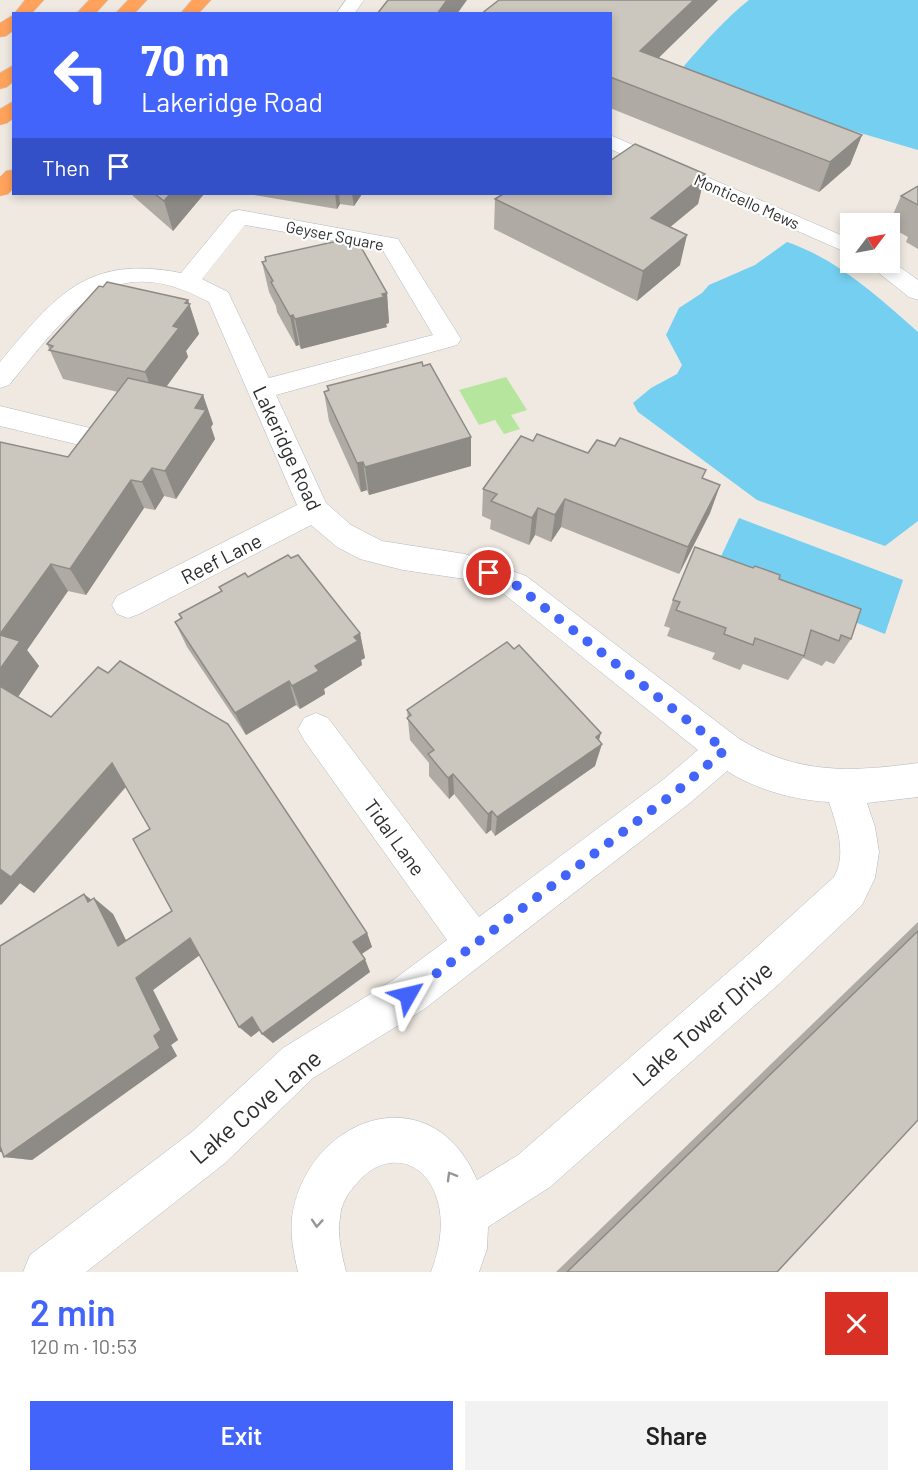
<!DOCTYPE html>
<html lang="en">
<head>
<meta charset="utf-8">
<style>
	:root { --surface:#fff; --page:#f2f2f2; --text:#222; --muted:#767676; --accent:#4264fb }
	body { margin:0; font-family:Barlow,sans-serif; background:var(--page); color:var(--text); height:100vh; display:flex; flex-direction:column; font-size:22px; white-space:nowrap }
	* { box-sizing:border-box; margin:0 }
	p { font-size:20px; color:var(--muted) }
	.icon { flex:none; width:33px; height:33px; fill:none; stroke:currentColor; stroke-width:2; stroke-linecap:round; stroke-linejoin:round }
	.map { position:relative; height:1272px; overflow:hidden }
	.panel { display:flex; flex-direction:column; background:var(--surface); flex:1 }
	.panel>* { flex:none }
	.top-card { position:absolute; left:12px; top:12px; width:600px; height:183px; border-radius:0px; box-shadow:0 3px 9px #0003; background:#4264fb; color:#fff; overflow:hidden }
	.needle { width:39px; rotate:58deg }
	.fabs { position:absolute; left:840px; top:213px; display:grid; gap:12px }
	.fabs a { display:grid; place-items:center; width:60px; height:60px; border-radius:0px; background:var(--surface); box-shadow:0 3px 9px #0003; font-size:30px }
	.pin { position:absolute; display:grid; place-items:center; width:51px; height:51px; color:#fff; margin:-26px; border:3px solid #fff; border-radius:50%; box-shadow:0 2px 6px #0007 }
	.me { position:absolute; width:66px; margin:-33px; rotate:53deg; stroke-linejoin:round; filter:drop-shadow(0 0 4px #0008) }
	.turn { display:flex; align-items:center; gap:21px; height:126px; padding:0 30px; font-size:27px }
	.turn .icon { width:78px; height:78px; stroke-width:2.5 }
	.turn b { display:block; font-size:42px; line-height:51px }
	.then { display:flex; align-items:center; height:57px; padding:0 30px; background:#0003; gap:12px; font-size:22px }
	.round { display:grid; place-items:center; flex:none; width:63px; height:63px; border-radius:0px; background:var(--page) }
	.summary { display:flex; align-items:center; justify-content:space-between; height:102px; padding:0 30px }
	h1 { font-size:36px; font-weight:600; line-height:45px; color:var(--accent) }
	.action { display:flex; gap:12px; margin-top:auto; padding:12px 30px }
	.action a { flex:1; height:69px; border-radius:0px; background:var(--accent); color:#fff; font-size:24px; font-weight:600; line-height:69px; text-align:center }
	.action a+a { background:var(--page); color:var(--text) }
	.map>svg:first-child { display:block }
	.green { fill:#b6e59e }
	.water { fill:#75cff0 }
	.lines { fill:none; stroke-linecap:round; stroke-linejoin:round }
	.minor-casing { stroke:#b4b7c1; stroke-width:1 }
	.highway-casing { stroke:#c9c9c9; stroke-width:1 }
	.minor { fill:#fff; fill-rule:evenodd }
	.highway { fill:#ffa35c; fill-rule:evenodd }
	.wall { fill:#afaba4 }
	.shaded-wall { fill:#8e8b86 }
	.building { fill:#cbc7bf; stroke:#8e8b86; stroke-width:1.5 }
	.oneway { stroke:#969696 }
	.route { stroke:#4264fb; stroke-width:10; stroke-dasharray:0 18 }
	.labels { text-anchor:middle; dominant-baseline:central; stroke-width:4.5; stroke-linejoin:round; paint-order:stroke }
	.far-street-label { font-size:16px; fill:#2e2e2e; stroke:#fff }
	.street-label { font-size:20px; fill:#2e2e2e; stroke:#fff }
	.near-street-label { font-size:24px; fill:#2e2e2e; stroke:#fff }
</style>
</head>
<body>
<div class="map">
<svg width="918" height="1272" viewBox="0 0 918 1272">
	<rect width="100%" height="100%" fill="#efe9e1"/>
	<path class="green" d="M506 377 527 410 511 415 520 429 504 434 495 420 479 425 459 390Z"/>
	<g class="water">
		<path d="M749 0H918V150L806 117 685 72 684 66C704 43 725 19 749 0Z"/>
		<path d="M787 242C839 260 878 297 918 332V521L885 546 757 500 638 412 633 403 651 388 677 374 682 365 666 335 679 308 702 293 709 285 755 265Z"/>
		<path d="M739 518 903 580 885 634 716 567Z"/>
	</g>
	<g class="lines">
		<defs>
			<g id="minor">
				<path d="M346 0H364L354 14H336Z"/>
				<path d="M610 135 850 239V254L610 149Z"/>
				<path d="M239 210 398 239 461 339 457 345 276 395 326 503 351 525 382 541 465 554 526 576 738 738C797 775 851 772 918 763V797L867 803 875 827 879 852 875 878 862 905 779 984 550 1187 488 1227 487 1249 479 1272H431C440 1248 445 1221 436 1196 423 1157 383 1152 358 1182 348 1193 341 1203 340 1218 337 1236 342 1255 346 1272H298C294 1254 290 1236 292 1217 307 1116 432 1073 477 1180L518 1155 749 954 834 877C847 854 837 826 829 802 794 800 757 790 727 771L690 803 423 1010 313 1078 225 1163 86 1272H23L30 1255 193 1131 283 1048 393 980 447 940 304 740 298 729 304 718 316 713 328 718 479 917 664 779 698 750 504 594 465 579 403 570 360 559 337 547 311 525 139 614 128 618 117 614 112 605 117 596 297 505 209 302C107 246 67 316 9 385L0 388V362C55 296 87 254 181 273L231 212ZM245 225 382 249 433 335 269 378 228 292 202 279Z"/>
				<path d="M890 260 918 280V300L909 297 865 262H890Z"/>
				<path d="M0 406 94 429 98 436 94 443 84 446 0 426Z"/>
			</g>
			<g id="highway">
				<path d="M25 0H44L31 14H14V30L6 36 0 37V23L13 15Z"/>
				<path d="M89 0H108L95 14H76Z"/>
				<path d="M128 0H147L134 14H115Z"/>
				<path d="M192 0H211L198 14H180Z"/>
				<path d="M14 65V81L7 87 0 89V73Z"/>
				<path d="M14 101V118L7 123 0 125V109Z"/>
				<path d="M14 170V188L8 194 0 196V177L6 171Z"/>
			</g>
		</defs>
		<use href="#minor" class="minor-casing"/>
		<use href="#highway" class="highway-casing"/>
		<use href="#minor" class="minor"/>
		<use href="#highway" class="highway"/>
	</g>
	<g class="wall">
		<path d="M499 0H718L658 58 862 135 850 165 819 192 610 108V14Z"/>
		<path d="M705 174 698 204 670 227 680 265 637 301 494 229 495 199Z"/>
		<path d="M918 186V249L906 242 908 237 890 227 889 224 901 196Z"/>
		<path d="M132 194H204L173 231 133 196Z"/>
		<path d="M248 194H362L354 206 340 204 337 209Z"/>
		<path d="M265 257 387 293 389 323 386 324 387 327 301 349 299 345 296 346 277 312 276 306 269 292 262 262 266 261Z"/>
		<path d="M188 300 199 334 186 351 188 357 166 387 203 395 213 424 211 427 215 439 176 499 164 496 155 510 144 508 86 595 68 591 27 650 39 666 18 697 367 933 372 947 361 954 370 972 273 1043 262 1034 260 1030 251 1037 199 955 153 990 178 1040 171 1045 177 1056 32 1160 4 1157 91 900 94 898 113 914 126 941 172 911 150 829 126 787 34 893 20 883 1 905 0 442 68 457 118 392 63 379 47 344Z"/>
		<path d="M327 386 471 466 369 495 367 490 361 492 329 421 324 392 328 390Z"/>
		<path d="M533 441 703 479 720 485 710 513 679 574 561 527 551 542 535 535 529 545 490 529 491 520 482 516 483 489Z"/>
		<path d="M248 577 360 633 365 658 361 660 362 665 324 689 325 694 300 709 296 705 246 735 187 647 175 622 181 619 179 614 221 591 219 587Z"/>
		<path d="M779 579 851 639 834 664 826 661 822 666 803 658 788 680 743 664 740 670 712 659 715 653 667 636 670 628 664 626 673 600Z"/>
		<path d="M407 710 599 741 595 766 495 836 491 830 486 834 454 794 449 799 429 776V763L410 740Z"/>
		<path d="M918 922V1120L777 1272H556Z"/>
	</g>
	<g class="shaded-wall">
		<path d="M447 0H467L457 14H437Z"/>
		<path d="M694 0H718L636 80 640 51Z"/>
		<path d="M862 135 850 165 819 192 830 162Z"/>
		<path d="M705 174 698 204 645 248 651 218Z"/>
		<path d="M170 194H204L173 231 164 201Z"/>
		<path d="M335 194H339L340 204 337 209Z"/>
		<path d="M352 194H362L354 206Z"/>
		<path d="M687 235 680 265 637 301 643 271Z"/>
		<path d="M387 293 389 323 386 324 387 327 301 349 295 319Z"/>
		<path d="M188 300 199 334 186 351 188 357 156 401 145 372Z"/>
		<path d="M293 315 299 345 296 346 290 316Z"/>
		<path d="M203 395 213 424 211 427 215 439 176 499 165 471 195 408Z"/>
		<path d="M471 437V466L369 495 365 467Z"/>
		<path d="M363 462 367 490 361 492 357 463Z"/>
		<path d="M152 468 164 496 155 510 142 482Z"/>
		<path d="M131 480 144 508 86 595 70 569Z"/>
		<path d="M720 485 710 513 679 574 688 547Z"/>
		<path d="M565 499 561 527 551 542 555 515Z"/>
		<path d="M538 508 535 535 529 545 532 518Z"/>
		<path d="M51 564 68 591 27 650 39 666 13 704 0 690V634Z"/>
		<path d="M360 633 365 658 361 660 362 665 324 689 325 694 300 709 292 686 315 666Z"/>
		<path d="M289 681 296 705 246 735 235 713Z"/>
		<path d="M601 733 597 747 602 744 595 766 495 836 497 817Z"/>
		<path d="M112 763 128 784 34 893 20 883 1 905 0 904V869Z"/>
		<path d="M453 774 454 794 449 799 448 778Z"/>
		<path d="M492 811 491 830 486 834 488 814Z"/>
		<path d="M84 894 97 904 94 898 113 914 136 960 118 946 88 902Z"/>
		<path d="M367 933 372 947 359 956 353 942Z"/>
		<path d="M190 938 204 952 153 990 178 1040 171 1045 177 1056 32 1160 4 1157 11 1153 0 1152V1145L154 1036 136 978Z"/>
		<path d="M365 959 370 972 273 1043 262 1034Z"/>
		<path d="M252 1017 264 1027 251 1037 239 1027Z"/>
	</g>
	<g class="building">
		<path d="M388 0H447L437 14H377Z"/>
		<path d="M499 0H694L640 51 862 135 830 162 610 77V14H481Z"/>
		<path d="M635 144 705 174 651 218 687 235 643 271 495 199 503 194H610V161Z"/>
		<path d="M918 186V205L901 196Z"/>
		<path d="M155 194H170L164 201Z"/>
		<path d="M351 238 353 241 357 240 387 293 382 294 384 297 295 319 293 315 290 316 271 282 273 281 262 262 266 261 265 257Z"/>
		<path d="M107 282 188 300 185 303 190 304 173 326 179 328 145 372 49 350 53 346 47 344 99 286 103 287Z"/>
		<path d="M422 362 423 366 430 364 471 437 365 467 363 462 357 463 324 392 329 390 327 386Z"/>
		<path d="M128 378 203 395 195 408 206 410 165 471 152 468 142 482 131 480 70 569 51 564 0 634V442L68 457Z"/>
		<path d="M537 434 588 453 597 440 615 446 620 438 706 470 702 478 720 485 688 547 565 499 555 515 538 508 532 518 491 501 497 494 483 489 521 436 533 441Z"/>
		<path d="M695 547 753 568 755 566 780 575 779 579 861 609 851 639 841 635 839 641 811 630 804 656 755 638 753 645 724 634 726 628 676 610 680 602 673 600Z"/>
		<path d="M288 555 291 558 298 555 360 633 354 637 358 641 315 666 319 671 292 686 289 681 235 713 175 622 182 618 179 614 222 591 219 587 245 573 248 577Z"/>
		<path d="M0 635 20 641 0 669Z"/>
		<path d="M507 642 514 649 519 645 601 733 596 737 602 744 497 817 492 811 488 814 453 774 448 778 428 754 434 750 407 718 411 715 407 710Z"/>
		<path d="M120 661 228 724 367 933 353 942 365 959 262 1034 252 1017 239 1027 190 938 136 978 161 1030 154 1036 160 1048 4 1157 0 1146V946L84 894 88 902 94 898 118 946 172 911 133 839 150 829 112 763 11 877 0 869V686L51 717 98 667 108 673Z"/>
		<path d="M918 931V1120L777 1272H567Z"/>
	</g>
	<defs><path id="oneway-chevron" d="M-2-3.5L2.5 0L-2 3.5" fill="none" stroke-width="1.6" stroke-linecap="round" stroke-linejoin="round" transform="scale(1.5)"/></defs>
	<g class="oneway">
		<use href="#oneway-chevron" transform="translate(451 1176) rotate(-120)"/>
		<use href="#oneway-chevron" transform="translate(317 1223) rotate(94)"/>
	</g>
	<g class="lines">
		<path class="route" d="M408 995 677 791 725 750 516 585 489 573"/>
	</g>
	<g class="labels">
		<g class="far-street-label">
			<text transform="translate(747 201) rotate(24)">Monticello Mews</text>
			<text transform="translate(335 235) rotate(11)">Geyser Square</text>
		</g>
		<g class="street-label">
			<text transform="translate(288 448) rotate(65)">Lakeridge Road</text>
			<text transform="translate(221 558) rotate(-27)">Reef Lane</text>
			<text transform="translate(395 837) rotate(54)">Tidal Lane</text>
		</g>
		<g class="near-street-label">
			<text transform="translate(702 1023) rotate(-41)">Lake Tower Drive</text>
			<text transform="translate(255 1106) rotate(-40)">Lake Cove Lane</text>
		</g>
	</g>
</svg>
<div class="fabs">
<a><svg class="needle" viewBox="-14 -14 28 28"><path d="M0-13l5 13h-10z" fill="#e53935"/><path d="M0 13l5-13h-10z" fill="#767676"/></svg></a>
</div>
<div class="pin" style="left:489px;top:573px;background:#d93025"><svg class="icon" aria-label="arrive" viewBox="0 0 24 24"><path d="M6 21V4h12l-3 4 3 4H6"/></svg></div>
<svg class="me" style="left:408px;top:995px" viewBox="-20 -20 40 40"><path d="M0-17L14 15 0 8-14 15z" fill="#4264fb" stroke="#fff" stroke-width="4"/></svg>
<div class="top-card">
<div class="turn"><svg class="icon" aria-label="left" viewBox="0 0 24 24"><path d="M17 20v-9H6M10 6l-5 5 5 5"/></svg><div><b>70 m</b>Lakeridge Road</div></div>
<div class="then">Then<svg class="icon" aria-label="arrive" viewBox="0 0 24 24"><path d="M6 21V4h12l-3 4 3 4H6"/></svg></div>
</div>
</div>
<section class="panel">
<div class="summary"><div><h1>2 min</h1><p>120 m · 10:53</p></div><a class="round" style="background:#d93025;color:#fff"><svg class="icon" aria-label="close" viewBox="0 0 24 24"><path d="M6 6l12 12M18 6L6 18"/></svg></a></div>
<div class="action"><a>Exit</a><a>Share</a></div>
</section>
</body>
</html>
